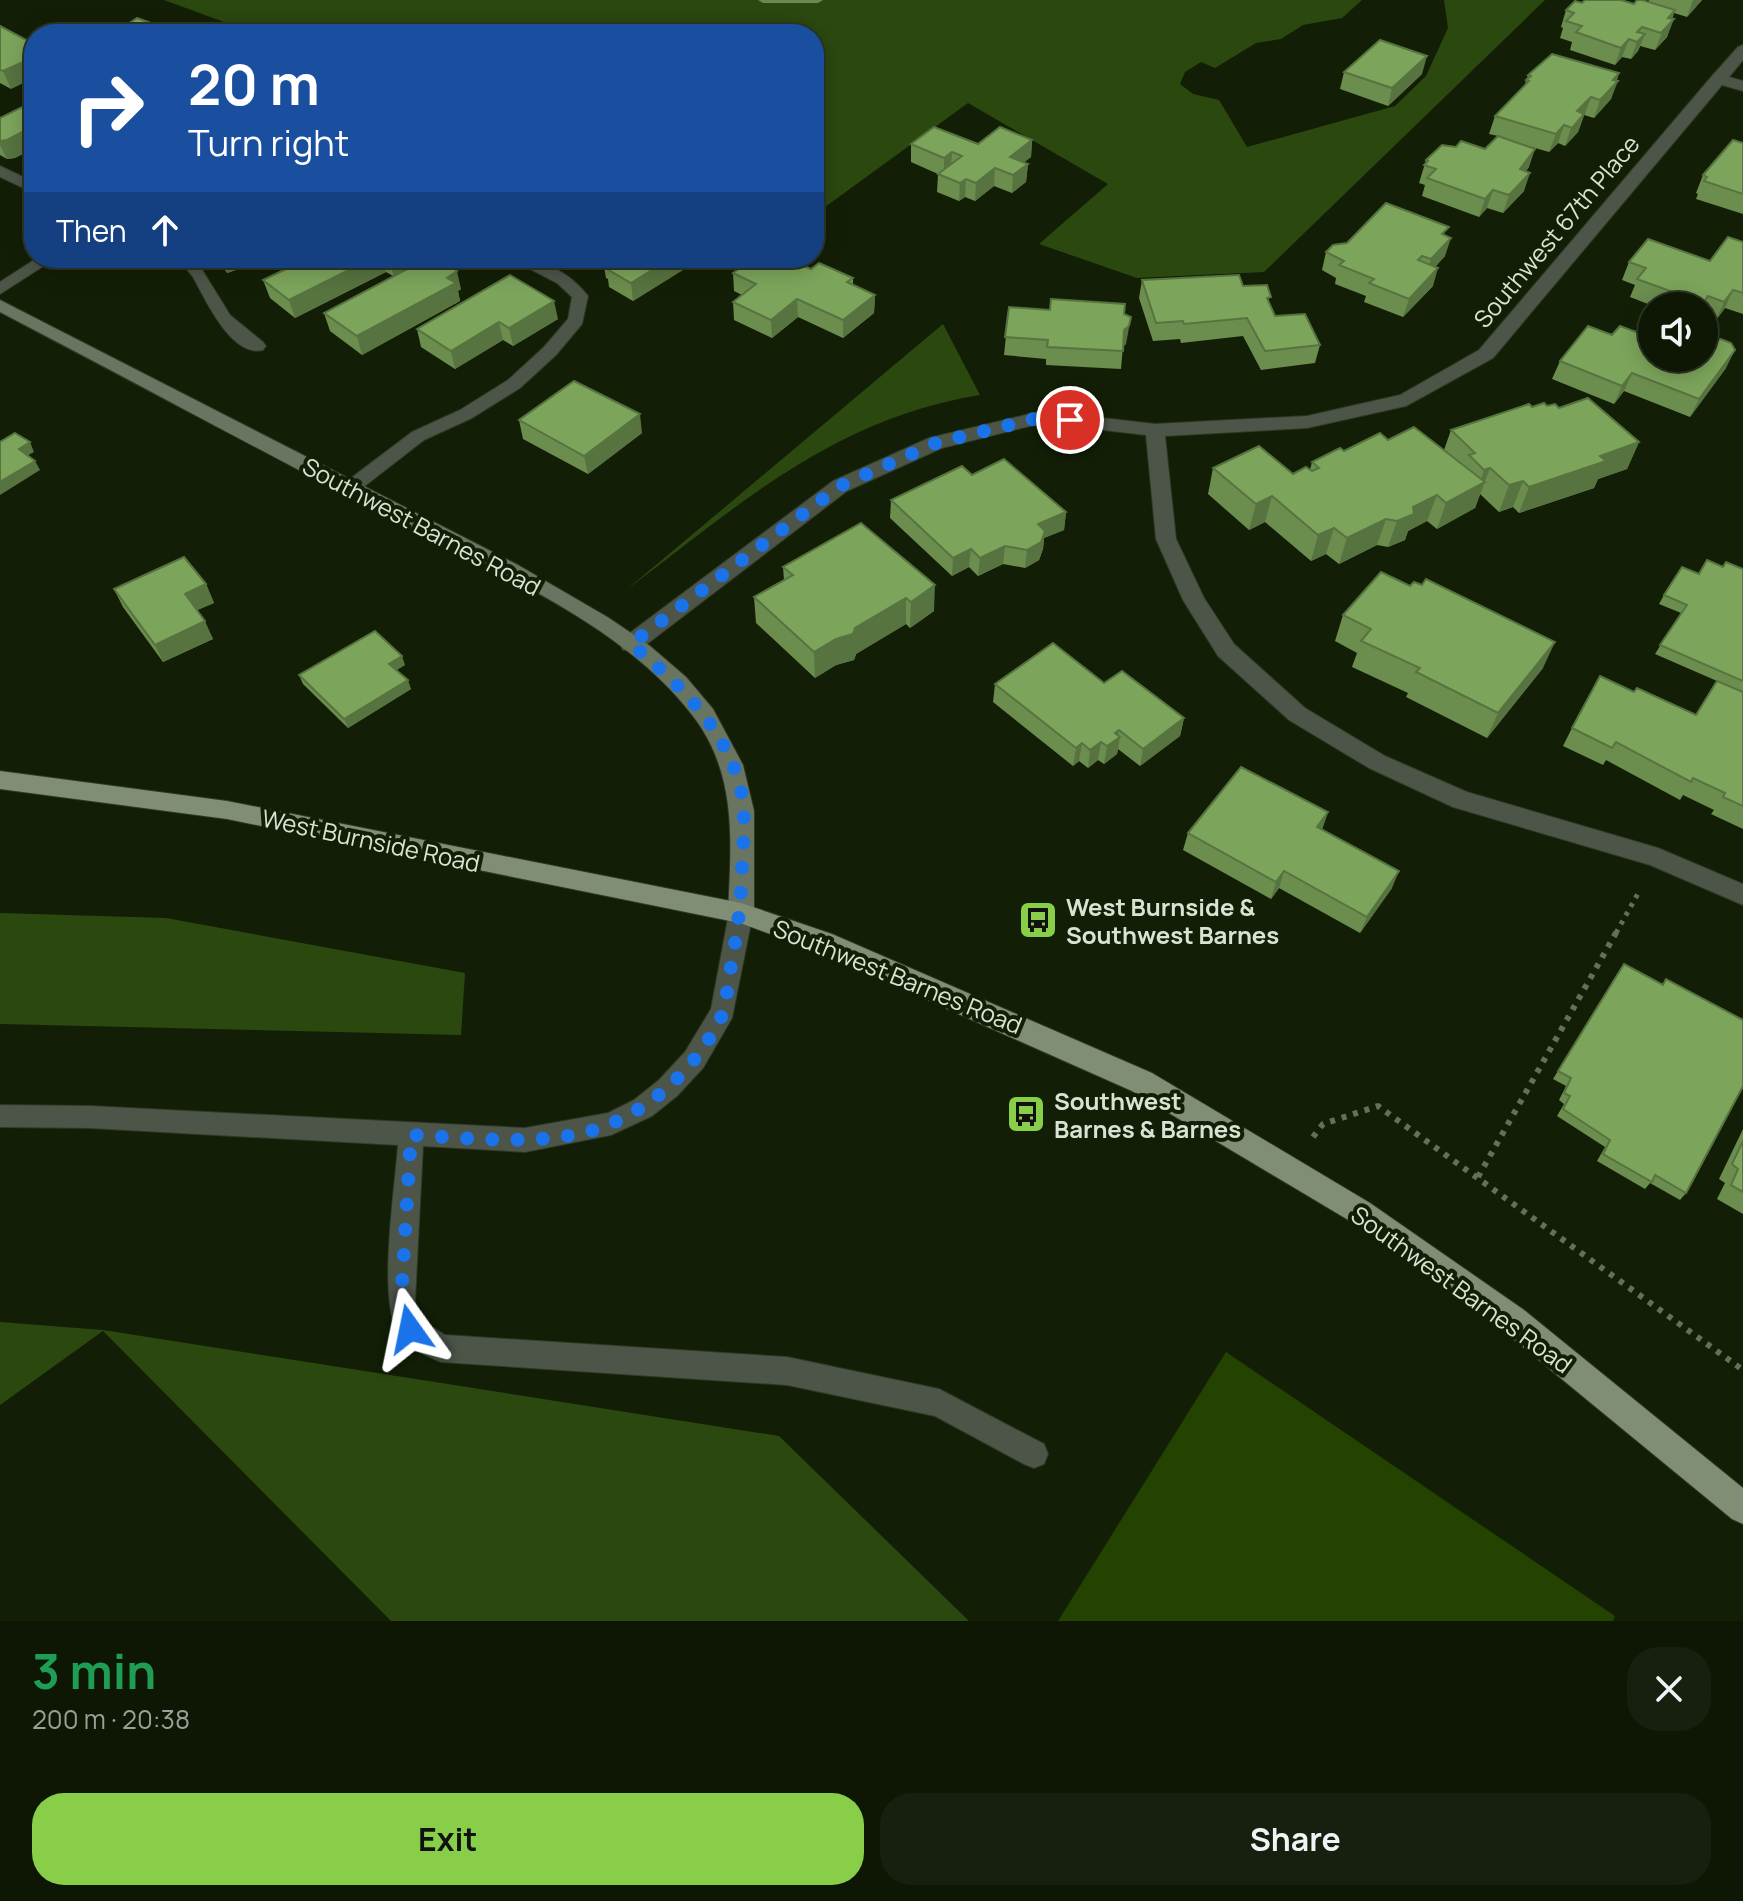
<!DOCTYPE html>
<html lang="en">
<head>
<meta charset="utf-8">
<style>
	:root { --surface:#0e1704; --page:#17200e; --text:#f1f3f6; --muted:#9b9f9a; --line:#2e3626; --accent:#89ce48 }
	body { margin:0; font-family:Manrope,sans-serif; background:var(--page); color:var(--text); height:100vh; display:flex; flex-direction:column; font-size:30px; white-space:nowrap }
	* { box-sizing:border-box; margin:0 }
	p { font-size:26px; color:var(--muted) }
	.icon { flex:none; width:44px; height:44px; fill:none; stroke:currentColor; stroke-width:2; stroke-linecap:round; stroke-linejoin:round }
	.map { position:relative; height:1621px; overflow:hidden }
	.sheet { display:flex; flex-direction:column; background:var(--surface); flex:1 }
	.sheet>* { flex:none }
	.guide { position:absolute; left:24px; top:24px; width:800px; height:244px; border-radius:32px; box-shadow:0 4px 20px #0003,0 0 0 2px var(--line); background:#1a4fa0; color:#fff; overflow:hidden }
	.controls { position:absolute; left:1638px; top:292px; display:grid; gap:16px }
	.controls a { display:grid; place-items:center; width:80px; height:80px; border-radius:50%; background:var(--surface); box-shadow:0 4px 20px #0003,0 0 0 2px var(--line); font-size:40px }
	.pin { position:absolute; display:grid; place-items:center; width:68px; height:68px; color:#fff; margin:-34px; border:4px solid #fff; border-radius:50%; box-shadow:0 2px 8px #0007 }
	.me { position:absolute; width:88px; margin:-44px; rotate:348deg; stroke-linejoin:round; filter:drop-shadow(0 0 6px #0008) }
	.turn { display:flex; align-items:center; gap:28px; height:168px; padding:0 32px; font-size:36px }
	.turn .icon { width:104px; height:104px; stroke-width:2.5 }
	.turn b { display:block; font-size:56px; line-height:68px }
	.then { display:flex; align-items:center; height:76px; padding:0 32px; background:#0003; gap:16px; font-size:30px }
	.round { display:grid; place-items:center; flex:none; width:84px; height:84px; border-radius:32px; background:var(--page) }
	.overview { display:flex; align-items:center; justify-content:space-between; height:136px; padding:0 32px }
	h1 { font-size:48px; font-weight:700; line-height:60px; color:#1e9e55 }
	.action { display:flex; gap:16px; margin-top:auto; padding:16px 32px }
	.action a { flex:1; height:92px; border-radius:32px; background:var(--accent); color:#111; font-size:32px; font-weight:700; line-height:92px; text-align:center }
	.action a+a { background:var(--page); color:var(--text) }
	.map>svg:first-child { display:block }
	.green { fill:#244300 }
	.forest { fill:#2b480f }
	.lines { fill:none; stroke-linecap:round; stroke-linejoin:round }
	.stream { fill:#6c8951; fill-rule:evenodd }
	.lane-casing { stroke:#2e3a23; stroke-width:2 }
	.street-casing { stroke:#2e3a23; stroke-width:2 }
	.secondary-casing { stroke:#2e3a23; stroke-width:2 }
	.primary-casing { stroke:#2e3a23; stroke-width:2 }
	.path-far1 { stroke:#64705b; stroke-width:5; stroke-dasharray:4 6; stroke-linecap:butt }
	.path { stroke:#64705b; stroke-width:6; stroke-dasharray:5 7; stroke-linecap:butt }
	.lane { fill:#4d5448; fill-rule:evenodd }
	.street { fill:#4d5448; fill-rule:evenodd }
	.secondary { fill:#697561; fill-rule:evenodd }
	.primary { fill:#7f8e75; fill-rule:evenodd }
	.wall { fill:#6b8d4e }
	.shaded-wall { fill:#577340 }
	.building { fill:#7ca45b; stroke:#577340; stroke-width:2 }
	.route { stroke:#1a73e8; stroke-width:14; stroke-dasharray:0 25.2 }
	.labels { text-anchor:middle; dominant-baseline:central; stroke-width:8; stroke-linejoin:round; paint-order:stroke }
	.street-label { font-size:24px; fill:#d9e3d3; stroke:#121f06 }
	.poi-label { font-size:24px; font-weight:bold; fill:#d9e3d3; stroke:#121f06; text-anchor:start }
</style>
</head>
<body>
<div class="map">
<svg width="1743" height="1621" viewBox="0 0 1743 1621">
	<rect width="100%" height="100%" fill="#121f06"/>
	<path class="green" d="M1226 1352 1615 1616 1613 1621H1058Z"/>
	<g class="forest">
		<path d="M164 0H1362L1342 18 1303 25 1281 39 1256 43 1215 68 1201 62 1185 72 1180 84 1193 94 1219 100 1247 147 1395 106 1426 76 1448 28 1444 0H1545L1264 272 1137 278 1039 244 1108 184 968 103 814 215V34H257Z"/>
		<path d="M943 324 980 395C833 419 739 505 625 591Z"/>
		<path d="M0 913 166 918 465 973 461 1035 0 1024Z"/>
		<path d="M0 1322 103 1330 779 1436 969 1621H391L103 1331 0 1405Z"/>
	</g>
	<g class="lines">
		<path class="stream" d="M758 0H823L818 3H763Z"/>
		<defs>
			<g id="lane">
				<path d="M0 166 34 182V193L0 177Z"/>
				<path d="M37 258H56L0 294V282Z"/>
				<path d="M177 258 196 260 230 315 263 342 266 346 263 350C231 358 205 298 193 277 188 270 182 265 177 258Z"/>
				<path d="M509 258C540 258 569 271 588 296L582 324 556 355 520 388 472 418 424 440 357 492H343L341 488 343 484 412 432 460 410 508 380 544 347 568 319 572 297 557 283Z"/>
				<path d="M741 903 749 906 753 913 732 1018 703 1068 677 1096 652 1116 611 1135 525 1152 423 1146 415 1301 421 1320 445 1335 787 1357 939 1389 1044 1444 1048 1454 1044 1464 1034 1468 1024 1464 935 1416 787 1385 441 1362C429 1357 406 1347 399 1336 377 1300 395 1189 398 1145L90 1128 0 1127V1105L90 1106 525 1128 608 1113 634 1100 659 1080 685 1052 711 1009 729 913 733 906Z"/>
			</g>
			<path id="street" d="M1743 45V60L1729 77 1743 81V91L1722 85 1493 358 1406 406 1307 428 1165 436 1176 539 1204 598 1234 644 1305 708 1385 756 1467 792 1658 848 1743 884V905L1650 865 1453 807 1369 768 1289 720 1218 656 1183 600 1156 539 1146 435 1042 423 942 448 847 491 639 650H623L620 644 623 638 833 481 929 438 1042 411 1155 424 1307 416 1400 395 1479 350 1712 76 1738 47Z"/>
			<path id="secondary" d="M0 300 518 565 609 618 650 646 686 677 713 709 743 765 754 811V913L750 920 741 923 732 920 728 913C731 846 738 778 696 720 624 621 481 566 375 510 250 445 125 377 0 312Z"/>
			<path id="primary" d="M0 771 227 801 741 903 832 934 1152 1073 1370 1203 1524 1310 1743 1488V1524L1732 1519 1502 1330 1350 1221 1132 1091 814 950 740 923 227 819 0 789Z"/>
		</defs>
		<use href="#lane" class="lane-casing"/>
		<use href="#street" class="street-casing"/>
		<use href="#secondary" class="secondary-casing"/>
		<use href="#primary" class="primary-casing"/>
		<path class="path-far1" d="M1616 933 1640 890"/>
		<g class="path">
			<path d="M1313 1137 1323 1124 1378 1106 1743 1370"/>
			<path d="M1478 1177 1617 931"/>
		</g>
		<use href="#lane" class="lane"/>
		<use href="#street" class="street"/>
		<use href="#secondary" class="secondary"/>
		<use href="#primary" class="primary"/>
	</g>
	<g class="wall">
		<path d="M1649 0H1702L1687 17 1674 13 1667 37 1655 50 1640 46 1638 51 1631 59 1622 57 1615 65 1570 50 1572 42 1560 38 1563 28 1561 27 1566 10 1582 3 1634 4 1648 2Z"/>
		<path d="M0 26 11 89 0 83Z"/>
		<path d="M1344 72 1422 74 1388 106 1340 89Z"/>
		<path d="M1619 73 1611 99 1594 118 1584 115 1578 132 1565 146 1558 143 1549 152 1515 142 1529 167 1526 171 1524 191 1503 213 1487 208 1479 217 1422 196 1425 185 1419 183 1426 160 1485 149 1498 136 1489 134 1495 116 1524 87 1528 75Z"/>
		<path d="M34 101V148L15 158 7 159 0 155V118Z"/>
		<path d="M1032 140 1031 157 1024 162 1028 164 1026 182 1012 193 994 186 975 201 965 197 959 201 937 192 938 174 911 162V144H978Z"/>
		<path d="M1743 143V214L1696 199 1698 194 1696 193 1703 175Z"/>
		<path d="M1446 236 1445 256 1435 267 1433 286 1403 317 1364 302 1366 296 1335 284 1336 278 1322 270 1326 252Z"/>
		<path d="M1743 242V314L1725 308 1716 320 1704 316V306H1653L1630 297 1635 285 1622 280 1629 262 1710 261Z"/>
		<path d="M217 258H272L227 273Z"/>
		<path d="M309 258H406L409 268 461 289 458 291 460 301 362 355 330 331 324 313 393 276 386 272 295 318 270 298 263 280Z"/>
		<path d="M606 258H702L633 301 609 287 608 279 606 278 603 260Z"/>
		<path d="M811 269 853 278V285L875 295 874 313 843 338 798 317 772 338 734 320 733 302 742 295 734 291 733 273Z"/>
		<path d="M510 275 558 319 513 346 503 340 455 369 421 347 417 329Z"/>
		<path d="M1142 280 1243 286 1269 304 1275 316 1320 345 1315 363 1261 370 1243 336 1181 343 1180 339 1153 341 1139 298Z"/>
		<path d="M1009 307 1124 314 1126 344 1123 346 1121 369 1046 365V359L1004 355Z"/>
		<path d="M1712 340 1726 368 1690 417 1624 391 1614 404 1552 379 1560 361 1652 358Z"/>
		<path d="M1547 406 1559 408 1639 442 1627 469 1598 479 1594 488 1519 513 1513 507 1499 512 1480 494 1475 508 1437 529 1427 521 1408 531 1405 540 1388 547 1377 545 1339 564 1326 554 1311 561 1265 522 1249 530 1208 494 1213 468 1293 474 1310 470 1312 462 1344 451 1388 440 1444 450 1451 430 1532 407Z"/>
		<path d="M519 420 642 433 588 474 523 439Z"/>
		<path d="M972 475 1066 512 1064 530 1044 538 1043 549 1039 560 1025 568 1003 564 978 576 969 567 952 576 890 518 891 500Z"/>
		<path d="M861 523 934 611 910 628 906 624 856 654 854 660 836 665 815 678 756 623 754 597 784 580 783 567Z"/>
		<path d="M1723 567 1743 569V829L1711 814 1714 810 1683 795 1680 800 1606 760 1603 765 1563 746 1572 728 1634 692 1696 715 1717 681 1655 654 1681 613 1659 604 1664 595 1699 574Z"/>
		<path d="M206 584 214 603 197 610 213 639 163 662 123 607 114 589Z"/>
		<path d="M1343 615 1543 668 1487 738 1406 697 1408 693 1352 667 1357 653 1335 641Z"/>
		<path d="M405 665 396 670 411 689 348 728 303 684 299 675Z"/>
		<path d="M1104 683 1184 718 1180 736 1140 766 1118 749 1117 754 1104 764 1098 760 1088 768 1079 761 1073 766 993 702 995 684Z"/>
		<path d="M1328 812 1322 829 1392 888 1360 933 1279 888 1271 899 1183 850 1188 833Z"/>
		<path d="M1624 964 1662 985 1666 979 1686 1193 1680 1200 1650 1183 1645 1189 1597 1161 1605 1147 1557 1116 1564 1104 1559 1100 1566 1086 1553 1079Z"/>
		<path d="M1743 1129V1214L1717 1199 1725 1183 1719 1179Z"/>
	</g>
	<g class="shaded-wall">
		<path d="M1693 0H1702L1687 17Z"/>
		<path d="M1675 10 1670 24 1674 19 1667 37 1655 50 1668 18Z"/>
		<path d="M154 24 157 32 155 34H137Z"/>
		<path d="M1645 34 1638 51 1631 59 1637 42Z"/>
		<path d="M1629 39 1622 57 1615 65 1621 48Z"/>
		<path d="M1427 56 1422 74 1388 106 1392 88Z"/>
		<path d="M34 57V78L11 89 3 71Z"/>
		<path d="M1619 73 1615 85 1618 81 1611 99 1594 118 1600 100 1613 80Z"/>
		<path d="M1591 97 1578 132 1565 146 1577 111Z"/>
		<path d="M1564 125 1558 143 1549 152 1556 134Z"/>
		<path d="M34 126V148L15 158 7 159 0 145V141Z"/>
		<path d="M1032 140 1031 157 1008 175 1010 157Z"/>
		<path d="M1535 149 1529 167 1514 187 1520 169Z"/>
		<path d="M952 152 951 170 944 176V158Z"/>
		<path d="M1028 164 1026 182 1012 193 1013 175Z"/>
		<path d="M995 168 994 186 975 201 976 183Z"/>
		<path d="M1530 173 1524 191 1503 213 1509 195Z"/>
		<path d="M966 179 965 197 959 201 960 183Z"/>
		<path d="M1493 190 1487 208 1479 217 1485 199Z"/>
		<path d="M1451 238 1445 256 1426 277 1431 259Z"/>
		<path d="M222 258H272L227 273Z"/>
		<path d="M373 258H382L386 272 295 318 289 300Z"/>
		<path d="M390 258H406L409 268 394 277 389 259Z"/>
		<path d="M671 258H702L633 301 631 283Z"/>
		<path d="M1438 268 1433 286 1403 317 1409 299Z"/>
		<path d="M457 271 461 289 458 291 460 301 362 355 357 336Z"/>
		<path d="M1733 290 1725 308 1716 320 1724 302Z"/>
		<path d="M875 295 874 313 843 338V320Z"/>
		<path d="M797 299 798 317 772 338 771 320Z"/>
		<path d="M554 301 558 319 513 346 509 328Z"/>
		<path d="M1131 317 1126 344 1121 348 1124 330Z"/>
		<path d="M499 322 503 340 455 369 451 351Z"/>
		<path d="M1735 350 1726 368 1690 417 1699 399Z"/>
		<path d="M1632 373 1624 391 1614 404 1622 386Z"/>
		<path d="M640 414 642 433 588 474 584 456Z"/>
		<path d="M30 442 34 452 23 458 19 449Z"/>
		<path d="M1639 442 1627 469 1598 479 1594 488 1519 513 1529 487 1600 456Z"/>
		<path d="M35 461 40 470 0 495V482Z"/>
		<path d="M1490 468 1475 508 1437 529 1446 503 1479 485 1484 470Z"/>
		<path d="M1523 481 1513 507 1499 512 1509 485Z"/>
		<path d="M1437 495 1427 521 1408 531 1405 540 1388 547 1397 521 1413 507Z"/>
		<path d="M1272 496 1265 522 1249 530 1256 504Z"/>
		<path d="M1066 512 1064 530 1044 538 1043 549 1039 560 1025 568 1027 550 1038 524Z"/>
		<path d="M1386 519 1377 545 1339 564 1347 538Z"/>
		<path d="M1334 528 1326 554 1311 561 1318 535Z"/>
		<path d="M1005 546 1003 564 978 576 980 558Z"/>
		<path d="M971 549 969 567 952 576 953 558Z"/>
		<path d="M206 584 214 603 193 612 185 594Z"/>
		<path d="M935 585 934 611 910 628 911 602Z"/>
		<path d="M906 598V624L856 654 854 660 836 665 815 678 814 652Z"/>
		<path d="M205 621 213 639 163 662 155 645Z"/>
		<path d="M1555 642 1543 668 1487 738 1498 713Z"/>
		<path d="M402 656 405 665 392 673 389 664Z"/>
		<path d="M408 680 411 689 348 728 344 719Z"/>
		<path d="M1184 718 1180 736 1140 766 1143 749Z"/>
		<path d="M1119 730 1117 739 1120 737 1117 754 1104 764 1107 746Z"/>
		<path d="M1101 742 1098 760 1088 768 1090 750Z"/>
		<path d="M1082 743 1079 761 1073 766 1076 748Z"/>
		<path d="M1328 812 1322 830 1317 827Z"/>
		<path d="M1284 871 1279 888 1271 899 1276 882Z"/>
		<path d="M1399 871 1392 888 1360 933 1367 917Z"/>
	</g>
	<g class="building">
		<path d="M1585 0H1621L1634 4 1637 0H1642L1675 10 1668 18 1674 19 1661 33 1642 27 1637 32 1645 34 1637 42 1629 39 1621 48 1576 32 1582 26 1566 21 1574 13 1566 10 1575 1 1582 3Z"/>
		<path d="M137 18 154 24 137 34H112Z"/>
		<path d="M0 26 34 44V57L3 71 0 70Z"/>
		<path d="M201 30 215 34H195Z"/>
		<path d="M1380 40 1427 56 1392 88 1344 72Z"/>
		<path d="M1552 54 1619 73 1613 80 1618 81 1600 100 1591 97 1577 111 1584 114 1572 128 1564 125 1556 134 1495 116 1529 81 1526 80 1531 76 1528 75Z"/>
		<path d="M34 101V126L7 140 0 141V118Z"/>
		<path d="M934 127 978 144 1000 127 1032 140 1010 157 1028 164 1013 175 995 168 976 183 966 179 960 183 938 174 962 156 952 152 944 158 911 144Z"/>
		<path d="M1498 136 1535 149 1520 169 1530 173 1509 195 1493 190 1485 199 1427 178 1436 169 1424 165 1428 161 1426 160 1442 145 1456 147 1461 141 1485 149Z"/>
		<path d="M1733 140 1743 143V194L1704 181 1707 177 1703 175Z"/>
		<path d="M1386 203 1449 227 1442 234 1451 238 1431 259 1422 256 1418 260 1438 268 1409 299 1369 283 1374 279 1339 265 1344 261 1326 252 1333 245 1347 243Z"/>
		<path d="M1728 237 1743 242V293L1733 290 1724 302 1708 296 1703 303 1637 279 1646 268 1629 262 1648 239 1710 261Z"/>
		<path d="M309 258H373L289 300 263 280Z"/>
		<path d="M428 258H436L457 271 447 278 456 283 357 336 324 313Z"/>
		<path d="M606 258H671L631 283 607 269 613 265 603 260Z"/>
		<path d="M754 258H785L811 269 819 263 853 278 847 282 875 295 843 320 797 299 771 320 733 302 756 284 733 273Z"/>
		<path d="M510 275 554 301 509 328 499 322 451 351 417 329Z"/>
		<path d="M1239 275 1243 286 1267 285 1271 297 1267 298 1275 316 1305 314 1320 345 1265 351 1247 318 1184 324 1183 321 1156 323 1142 280Z"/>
		<path d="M1051 299 1125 304 1124 314 1131 317 1129 326 1124 330 1123 351 1047 347 1048 340 1005 337 1009 307 1050 310Z"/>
		<path d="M1648 317 1652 318V358H1704V329L1716 333 1711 340 1721 339 1731 343 1735 350 1699 399 1632 373 1622 386 1560 361 1588 326 1612 335 1620 326 1636 332Z"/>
		<path d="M574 381 640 414 584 456 519 420Z"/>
		<path d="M1588 398 1639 442 1600 456 1606 461 1529 487 1523 481 1509 485 1490 468 1484 470 1469 455 1475 453 1451 430 1529 404 1532 407 1544 403 1547 406 1555 404 1559 408Z"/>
		<path d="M1414 427 1485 482 1446 503 1437 495 1413 507 1414 514 1397 521 1386 519 1347 538 1334 528 1318 535 1272 496 1256 504 1213 468 1259 446 1293 474 1306 467 1312 471 1319 468 1312 462 1340 448 1344 451 1380 433 1388 440Z"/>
		<path d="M15 433 30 442 19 449 35 461 0 482V442Z"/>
		<path d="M1004 459 1066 512 1038 524 1045 531 1041 542 1027 550 1005 546 980 558 971 549 953 558 891 500 962 466 972 475Z"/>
		<path d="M861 523 935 585 911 602 906 598 855 628 853 634 836 639 814 652 754 597 793 575 783 567Z"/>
		<path d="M184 557 206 584 185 594 205 621 155 645 114 589Z"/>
		<path d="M1707 560 1723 567 1726 562 1743 569V681L1660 645 1687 605 1664 595 1682 567 1699 574Z"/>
		<path d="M1381 572 1410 586 1414 582 1422 585 1426 579 1555 642 1498 713 1416 672 1420 668 1361 641 1371 629 1343 615Z"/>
		<path d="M375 631 402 656 389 664 408 680 344 719 299 675Z"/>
		<path d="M1053 643 1104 683 1122 671 1184 718 1143 749 1119 730 1115 733 1120 737 1107 746 1101 742 1090 750 1082 743 1076 748 995 684Z"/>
		<path d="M1600 676 1634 692 1637 688 1696 715 1717 681 1743 692V806L1723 797 1725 793 1693 778 1691 782 1616 742 1612 748 1572 728Z"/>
		<path d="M1241 767 1328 812 1317 827 1399 871 1367 917 1284 871 1276 882 1188 833Z"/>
		<path d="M1624 964 1663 985 1666 979 1743 1020V1086L1686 1193 1655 1175 1652 1182 1603 1154 1610 1140 1563 1109 1570 1096 1564 1093 1571 1078 1558 1071Z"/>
		<path d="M1743 1141V1192L1731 1185 1738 1169 1732 1164Z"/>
	</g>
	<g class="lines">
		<path class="route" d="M410 1329 401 1301 411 1135C472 1138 559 1149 615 1122 661 1101 702 1060 723 1013 727 1002 727 988 729 977 736 941 741 906 742 869 743 837 748 805 736 773 716 718 675 681 631 644L840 486 936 443 1042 417 1070 420"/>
	</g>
	<defs>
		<symbol id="bus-square" viewBox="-11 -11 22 22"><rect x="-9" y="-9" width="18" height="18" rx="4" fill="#89ce48" stroke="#121f06"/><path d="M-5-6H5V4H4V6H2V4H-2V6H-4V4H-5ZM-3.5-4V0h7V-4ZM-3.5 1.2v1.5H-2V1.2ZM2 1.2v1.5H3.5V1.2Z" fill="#111"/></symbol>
	</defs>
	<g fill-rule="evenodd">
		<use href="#bus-square" x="1016" y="898" width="44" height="44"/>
		<use href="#bus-square" x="1004" y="1092" width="44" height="44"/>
	</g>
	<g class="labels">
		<g class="street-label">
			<text transform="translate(1556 231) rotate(-50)">Southwest 67th Place</text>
			<text transform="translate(422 526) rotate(28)">Southwest Barnes Road</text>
			<text transform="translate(371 840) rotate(12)">West Burnside Road</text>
			<text transform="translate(898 976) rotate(22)">Southwest Barnes Road</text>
			<text transform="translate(1462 1289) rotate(36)">Southwest Barnes Road</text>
		</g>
		<g class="poi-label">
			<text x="1066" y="906">West Burnside &amp;<tspan x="1066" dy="28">Southwest Barnes</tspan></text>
			<text x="1054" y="1100">Southwest<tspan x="1054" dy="28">Barnes &amp; Barnes</tspan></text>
		</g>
	</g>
</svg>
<div class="controls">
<a><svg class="icon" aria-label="sound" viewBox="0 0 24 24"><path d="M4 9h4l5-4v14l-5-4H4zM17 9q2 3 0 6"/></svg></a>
</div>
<div class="pin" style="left:1070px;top:420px;background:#d93025"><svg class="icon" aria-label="arrive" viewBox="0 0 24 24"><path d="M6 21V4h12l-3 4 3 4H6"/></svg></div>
<svg class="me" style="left:410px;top:1329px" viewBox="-20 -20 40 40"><path d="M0-17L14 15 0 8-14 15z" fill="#1a73e8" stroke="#fff" stroke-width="4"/></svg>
<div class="guide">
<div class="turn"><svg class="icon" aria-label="right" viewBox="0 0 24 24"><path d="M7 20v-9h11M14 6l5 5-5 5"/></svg><div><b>20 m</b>Turn right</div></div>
<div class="then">Then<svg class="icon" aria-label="ahead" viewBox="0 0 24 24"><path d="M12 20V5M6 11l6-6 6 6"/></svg></div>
</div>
</div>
<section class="sheet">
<div class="overview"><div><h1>3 min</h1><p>200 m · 20:38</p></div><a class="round"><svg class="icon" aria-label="close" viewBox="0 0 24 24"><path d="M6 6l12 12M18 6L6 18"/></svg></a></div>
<div class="action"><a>Exit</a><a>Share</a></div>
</section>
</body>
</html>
